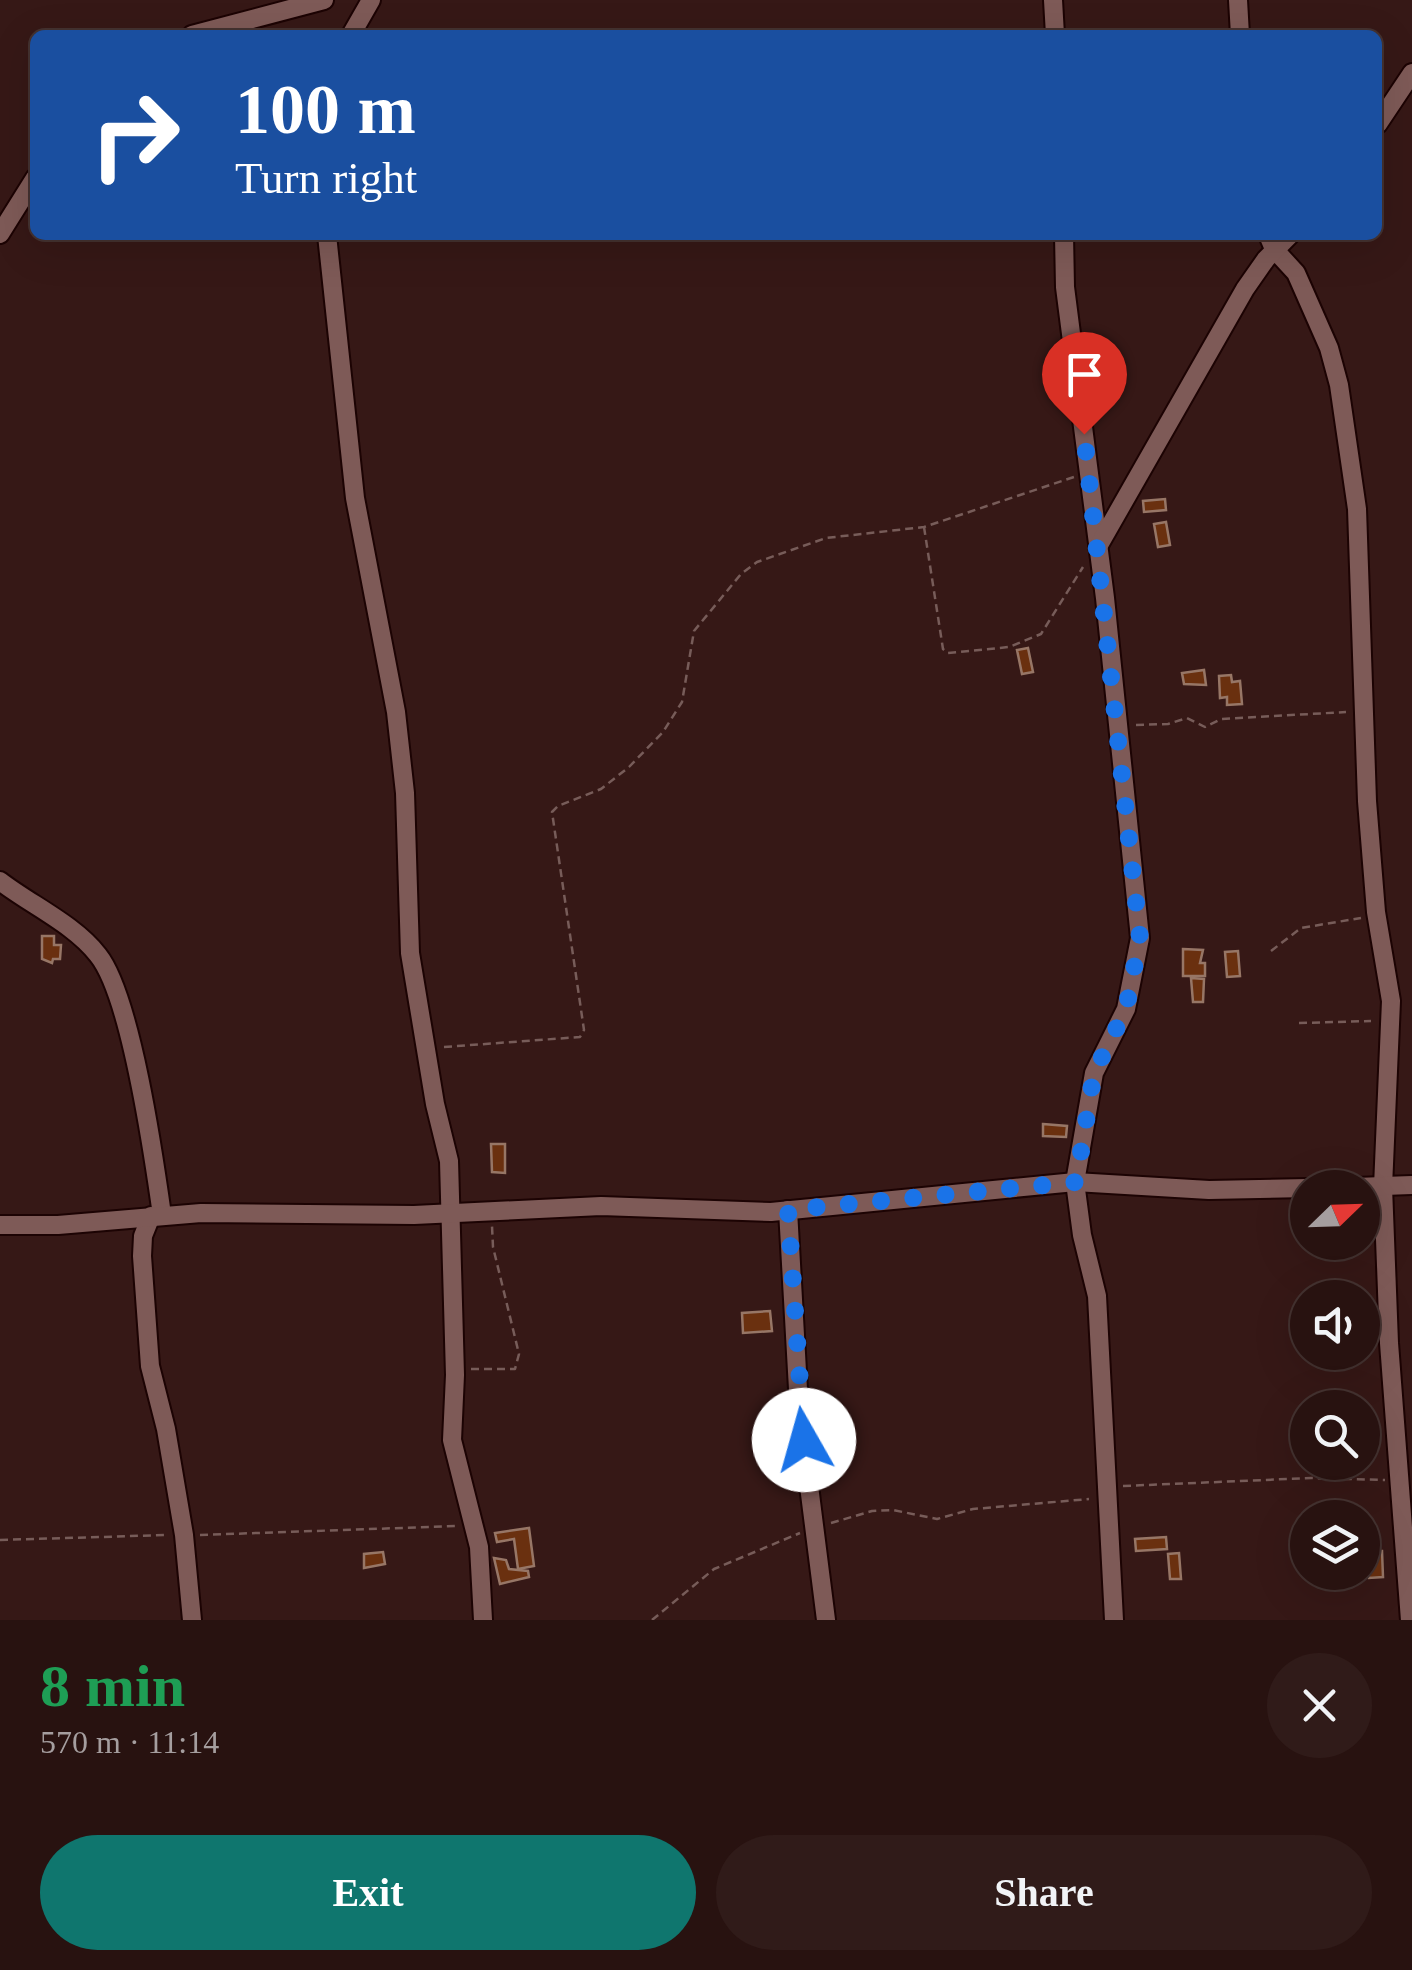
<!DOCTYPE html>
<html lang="en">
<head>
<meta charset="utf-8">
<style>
	:root { --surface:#281210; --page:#301b19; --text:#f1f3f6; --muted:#a59e9f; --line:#443230; --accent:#0f766e }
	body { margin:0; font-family:"Times New Roman",serif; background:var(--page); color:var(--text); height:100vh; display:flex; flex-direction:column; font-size:38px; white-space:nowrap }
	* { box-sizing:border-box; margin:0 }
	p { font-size:32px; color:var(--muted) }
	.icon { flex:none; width:55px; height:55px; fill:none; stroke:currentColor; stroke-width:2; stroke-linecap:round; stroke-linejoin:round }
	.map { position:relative; height:1620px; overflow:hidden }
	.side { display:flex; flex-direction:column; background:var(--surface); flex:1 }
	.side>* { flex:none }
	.top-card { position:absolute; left:30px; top:30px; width:1352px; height:210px; border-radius:15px; box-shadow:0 10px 40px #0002,0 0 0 2px var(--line); background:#1a4fa0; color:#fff; overflow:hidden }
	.needle { width:65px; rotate:67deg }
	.tools { position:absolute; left:1290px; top:1170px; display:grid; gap:20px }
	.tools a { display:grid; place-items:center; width:90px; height:90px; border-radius:50%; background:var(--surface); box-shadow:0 10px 40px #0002,0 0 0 2px var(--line); font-size:50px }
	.pin { position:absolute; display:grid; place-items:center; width:85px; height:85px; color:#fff; margin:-102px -42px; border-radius:50% 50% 50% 0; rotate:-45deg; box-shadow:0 0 10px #0007 }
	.pin .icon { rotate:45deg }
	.me { position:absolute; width:110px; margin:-55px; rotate:353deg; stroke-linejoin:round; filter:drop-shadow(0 0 8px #0008) }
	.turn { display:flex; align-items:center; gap:35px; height:210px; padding:0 40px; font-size:45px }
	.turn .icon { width:130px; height:130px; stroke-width:2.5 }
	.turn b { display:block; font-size:70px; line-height:85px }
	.round { display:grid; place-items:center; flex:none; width:105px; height:105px; border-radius:52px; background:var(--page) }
	.headline { display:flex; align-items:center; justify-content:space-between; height:170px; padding:0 40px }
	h1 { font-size:60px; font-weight:700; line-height:75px; color:#1e9e55 }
	.primary-button { display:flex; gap:20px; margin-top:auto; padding:20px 40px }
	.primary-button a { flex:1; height:115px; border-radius:60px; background:var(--accent); color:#fff; font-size:40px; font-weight:700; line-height:115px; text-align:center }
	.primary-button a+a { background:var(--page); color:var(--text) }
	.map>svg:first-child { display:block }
	.building { fill:#6a300f; stroke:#977666; stroke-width:2.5 }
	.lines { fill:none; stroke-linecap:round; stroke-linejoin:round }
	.minor-casing { stroke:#1c0303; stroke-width:22 }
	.path { stroke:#775c59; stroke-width:2.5; stroke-dasharray:8 5; stroke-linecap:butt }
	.minor { stroke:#7e5a57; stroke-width:18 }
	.route { stroke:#1a73e8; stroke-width:18; stroke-dasharray:0 32.4 }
</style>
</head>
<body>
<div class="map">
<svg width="1412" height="1620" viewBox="0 0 1412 1620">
	<rect width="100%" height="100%" fill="#361816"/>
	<g class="building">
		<path d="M1165 499 1166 510 1144 512 1143 501Z"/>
		<path d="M1166 522 1170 545 1158 547 1154 524Z"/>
		<path d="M1028 648 1033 672 1022 674 1017 650Z"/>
		<path d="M1204 670 1206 685 1184 684 1182 673Z"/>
		<path d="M1231 675 1232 682 1240 681 1242 704 1227 705V697L1220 698 1219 676Z"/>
		<path d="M42 936H54V945H61L60 959H53L52 963 42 959Z"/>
		<path d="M1183 949 1203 950 1200 963H1205V976H1183Z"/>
		<path d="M1238 951 1240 976 1227 977 1225 952Z"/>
		<path d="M1191 978 1204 979 1203 1002H1193Z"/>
		<path d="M1043 1124 1067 1126 1066 1137 1043 1136Z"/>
		<path d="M491 1144H505V1173L492 1172Z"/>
		<path d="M770 1311 772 1331 743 1333 742 1313Z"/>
		<path d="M529 1528 534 1566 518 1569 514 1539 497 1542 495 1533Z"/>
		<path d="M1166 1537 1167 1549 1136 1551 1135 1539Z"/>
		<path d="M1367 1551H1382L1383 1577 1369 1578Z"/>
		<path d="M383 1552 385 1564 364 1568V1554Z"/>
		<path d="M1179 1553 1181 1579H1170L1168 1554Z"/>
		<path d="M494 1558 506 1560 509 1569 528 1571 529 1577 500 1584Z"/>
	</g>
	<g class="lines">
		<defs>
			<g id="minor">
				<path d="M1053 0 1055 35"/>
				<path d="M1238 0 1240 35"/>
				<path d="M192 35 324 0"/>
				<path d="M351 35 371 0"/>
				<path d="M1378 124 1412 73"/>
				<path d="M0 234 35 178"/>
				<path d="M327 235 355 498 396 712 405 793 410 953 435 1104 449 1161 455 1375 452 1440 479 1547 483 1620"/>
				<path d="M1064 235 1065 287 1105 598 1140 938 1126 1009 1094 1073 1075 1182 1082 1235 1097 1296 1114 1620"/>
				<path d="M1268 235 1274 249 1296 273 1329 348 1339 385 1357 509 1367 801 1376 912 1391 1001 1383 1187 1389 1343 1410 1620"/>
				<path d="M1099 545 1245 289 1266 259 1290 235"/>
				<path d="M0 881C31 905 74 924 98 955 131 996 154 1158 162 1215"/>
				<path d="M1327 1188 1412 1185"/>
				<path d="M788 1210 799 1407 826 1620"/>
				<path d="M151 1216 143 1236 142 1256 150 1366 166 1429 184 1535 192 1620"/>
				<path d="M0 1225H58L201 1213 414 1215 601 1206 771 1212 1075 1182 1209 1190 1308 1188"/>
			</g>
		</defs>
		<use href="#minor" class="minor-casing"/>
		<g class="path">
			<path d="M924 527 943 649 948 653 1009 647 1041 634 1083 567"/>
			<path d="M1136 725 1168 724 1187 718 1205 727 1221 719 1346 712"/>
			<path d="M1271 951 1301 928 1361 918"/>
			<path d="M1299 1023 1371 1021"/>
			<path d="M444 1047 580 1037 584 1030 552 812 558 806 601 789 629 767 663 732 682 702 694 631 741 574 757 562 826 538 924 527 1074 477"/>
			<path d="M471 1369H515L519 1354 493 1247 492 1226"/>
			<path d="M1123 1486 1311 1478 1385 1480"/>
			<path d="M831 1523 872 1511 893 1510 937 1519 973 1509 1089 1499"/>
			<path d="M200 1535 457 1526"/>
			<path d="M0 1540 167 1535"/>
			<path d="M652 1620 714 1569 800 1533"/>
		</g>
		<use href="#minor" class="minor"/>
	</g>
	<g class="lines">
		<path class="route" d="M804 1440 788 1210 1076 1182 1094 1073 1126 1009 1140 938 1084 434"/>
	</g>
</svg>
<div class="tools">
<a><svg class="needle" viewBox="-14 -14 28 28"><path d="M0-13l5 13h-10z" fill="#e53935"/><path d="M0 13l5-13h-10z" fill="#a59e9f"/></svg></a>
<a><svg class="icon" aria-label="sound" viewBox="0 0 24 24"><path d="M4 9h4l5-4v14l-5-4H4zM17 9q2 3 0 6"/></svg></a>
<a><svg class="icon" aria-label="search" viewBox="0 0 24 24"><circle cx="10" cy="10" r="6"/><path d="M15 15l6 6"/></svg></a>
<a><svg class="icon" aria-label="layers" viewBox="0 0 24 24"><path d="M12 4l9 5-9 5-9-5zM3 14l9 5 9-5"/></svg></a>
</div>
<div class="pin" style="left:1084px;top:434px;background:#d93025"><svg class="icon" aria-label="arrive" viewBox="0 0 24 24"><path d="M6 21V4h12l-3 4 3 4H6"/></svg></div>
<svg class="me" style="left:804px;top:1440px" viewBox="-20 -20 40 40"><circle r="19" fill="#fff"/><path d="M0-13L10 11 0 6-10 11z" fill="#1a73e8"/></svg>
<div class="top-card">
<div class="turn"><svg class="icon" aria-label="right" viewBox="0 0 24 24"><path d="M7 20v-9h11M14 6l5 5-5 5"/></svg><div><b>100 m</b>Turn right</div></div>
</div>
</div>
<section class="side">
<div class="headline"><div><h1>8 min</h1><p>570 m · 11:14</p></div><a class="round"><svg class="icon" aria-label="close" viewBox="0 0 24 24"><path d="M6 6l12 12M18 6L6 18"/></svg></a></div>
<div class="primary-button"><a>Exit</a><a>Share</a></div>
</section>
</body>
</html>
